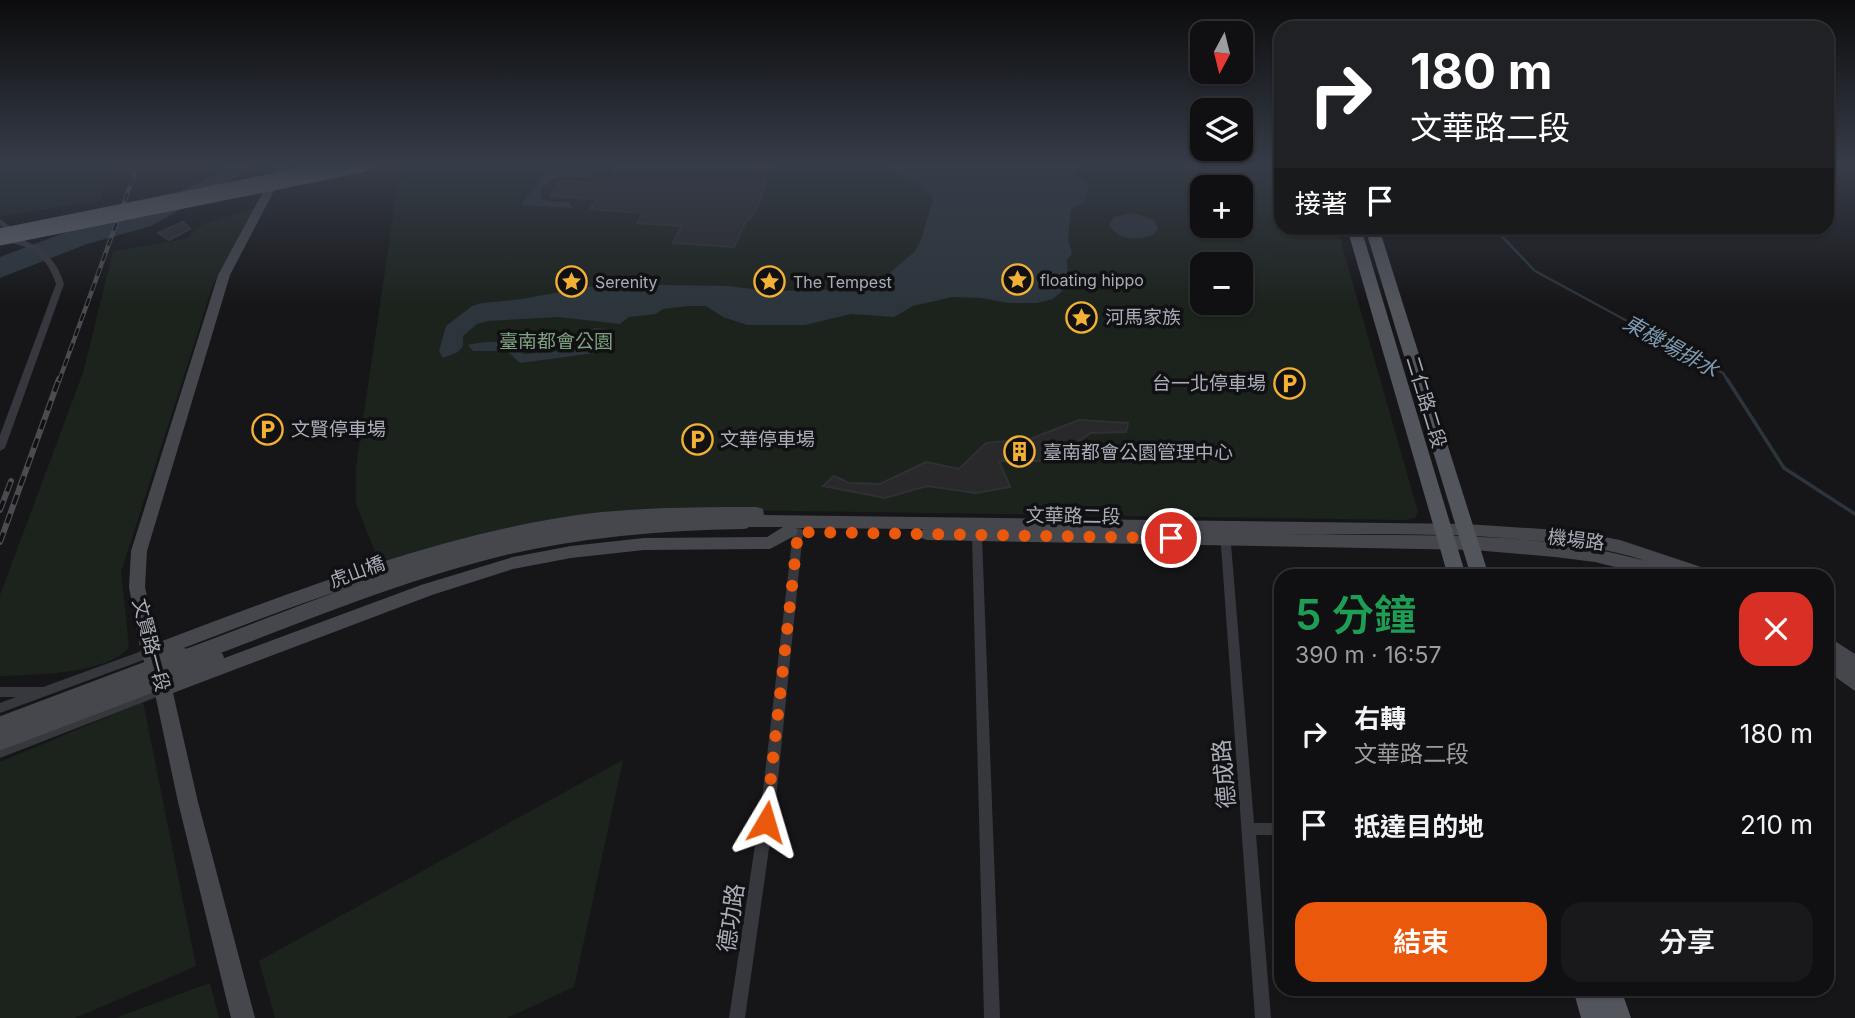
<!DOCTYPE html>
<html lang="zh-TW">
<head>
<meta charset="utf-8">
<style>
	:root { --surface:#101012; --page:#19191b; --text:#f1f3f6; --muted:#9c9d9f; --line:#303032; --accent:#ea580c }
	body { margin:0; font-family:Inter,"Noto Sans TC",sans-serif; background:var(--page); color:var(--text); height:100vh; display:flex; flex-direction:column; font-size:26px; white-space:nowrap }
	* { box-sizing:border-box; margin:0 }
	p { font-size:23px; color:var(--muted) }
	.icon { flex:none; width:38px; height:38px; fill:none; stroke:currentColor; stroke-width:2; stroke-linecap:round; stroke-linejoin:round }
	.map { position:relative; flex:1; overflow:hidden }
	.details { position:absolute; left:1274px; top:569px; width:560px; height:427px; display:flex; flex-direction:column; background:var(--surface); border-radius:21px; box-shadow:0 2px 5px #0004,0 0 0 2px var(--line) }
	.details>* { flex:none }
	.hud { position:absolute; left:1274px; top:21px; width:560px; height:214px; border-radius:21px; box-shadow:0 2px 5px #0004,0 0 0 2px var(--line); background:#202124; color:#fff; overflow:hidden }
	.needle { width:46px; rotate:187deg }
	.tools { position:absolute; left:1190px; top:21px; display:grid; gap:14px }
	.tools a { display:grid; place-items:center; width:63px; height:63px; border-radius:14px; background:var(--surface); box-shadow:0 2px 5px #0004,0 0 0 2px var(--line); font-size:35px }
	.pin { position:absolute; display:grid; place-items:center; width:60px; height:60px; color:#fff; margin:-30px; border:4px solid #fff; border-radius:50%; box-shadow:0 2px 7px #0007 }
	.me { position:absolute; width:77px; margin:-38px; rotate:7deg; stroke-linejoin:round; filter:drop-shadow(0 0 5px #0008) }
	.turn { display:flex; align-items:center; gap:24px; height:147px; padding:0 21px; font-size:32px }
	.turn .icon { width:91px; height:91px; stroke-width:2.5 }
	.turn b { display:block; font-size:49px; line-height:60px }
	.then { display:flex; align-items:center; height:66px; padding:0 21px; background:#0003; gap:14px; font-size:26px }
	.round { display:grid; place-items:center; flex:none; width:74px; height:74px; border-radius:21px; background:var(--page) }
	.overview { display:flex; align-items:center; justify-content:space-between; height:119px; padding:0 21px }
	h1 { font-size:42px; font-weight:600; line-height:52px; color:#1e9e55 }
	.primary-button { display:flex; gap:14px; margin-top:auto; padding:14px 21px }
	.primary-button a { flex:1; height:80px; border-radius:21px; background:var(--accent); color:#fff; font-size:28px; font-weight:600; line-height:80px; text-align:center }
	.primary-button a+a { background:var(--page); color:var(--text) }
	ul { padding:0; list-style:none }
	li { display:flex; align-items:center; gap:21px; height:91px; padding:0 21px }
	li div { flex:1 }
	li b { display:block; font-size:26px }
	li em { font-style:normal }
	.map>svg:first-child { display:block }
	.green { fill:#1c231d; fill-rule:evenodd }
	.water { fill:#2c353c }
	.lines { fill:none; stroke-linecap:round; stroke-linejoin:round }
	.stream-far1 { stroke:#2c353c; stroke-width:2.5 }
	.stream { stroke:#2c353c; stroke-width:3.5 }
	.building { fill:#29292c; stroke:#303034; stroke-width:2 }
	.street { fill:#37383d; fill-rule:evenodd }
	.secondary { fill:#45474d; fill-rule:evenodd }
	.primary { fill:#53555c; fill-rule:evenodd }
	.rail-far1-casing { stroke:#4a4c52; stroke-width:4.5 }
	.rail-casing { stroke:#4a4c52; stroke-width:6 }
	.rail-far1 { stroke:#111113; stroke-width:2.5; stroke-dasharray:8; stroke-linecap:butt }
	.rail { stroke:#111113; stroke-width:3.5; stroke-dasharray:10; stroke-linecap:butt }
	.secondary-bridge-far1 { stroke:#45474d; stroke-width:16 }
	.secondary-bridge { stroke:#45474d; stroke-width:20 }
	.highway-bridge { stroke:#63666e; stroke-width:17 }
	.route { stroke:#ea580c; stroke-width:12; stroke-dasharray:0 21.6 }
	.labels { text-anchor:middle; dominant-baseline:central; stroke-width:7; stroke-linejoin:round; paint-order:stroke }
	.far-poi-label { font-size:16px; fill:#a8adb8; stroke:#111113; text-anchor:start }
	.poi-label { font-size:19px; fill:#a8adb8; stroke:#111113; text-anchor:start }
	.park-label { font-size:19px; fill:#7fa381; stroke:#111113 }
	.street-label { font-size:19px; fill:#a8adb8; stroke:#111113 }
	.water-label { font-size:21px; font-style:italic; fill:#7f9bb3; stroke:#111113 }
	.near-street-label { font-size:23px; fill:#a8adb8; stroke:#111113 }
</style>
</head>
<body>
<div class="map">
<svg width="1855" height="1018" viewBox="0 0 1855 1018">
	<rect width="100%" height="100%" fill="#161618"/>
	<g class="green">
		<path d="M0 164H112L101 200 0 217Z"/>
		<path d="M443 164H1281V228H1337L1418 512 1415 518 1406 520 661 509 404 561H386L376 554 356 504V467L398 182 408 172ZM1202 187H1241V226H1202ZM1202 264H1241V303H1202Z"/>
		<path d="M255 208 214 282 121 572 129 647C108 674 34 675 0 676V595L83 373 113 251 186 239 203 224Z"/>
		<path d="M143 702 196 966 75 1018H0V762Z"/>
		<path d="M623 760 574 987 507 1018H275L259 961Z"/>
		<path d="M210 983 219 1018H115Z"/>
	</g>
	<g class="water">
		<path d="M230 164H254L224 185 151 226 87 244 0 278V257L93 222 145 209 216 174Z"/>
		<path d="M878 164H1077L1075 175 1086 181 1088 188 1085 202 1071 209 1068 239 1072 254 1067 260 1068 276 1075 280 1053 299 1037 303H1008L981 298 952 297 913 306 894 317 851 314 805 325H747L723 317 706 306H689L663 309 656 314 629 317 620 324 558 317 488 321 477 324 463 336V346L458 352 443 358 439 351 446 326 472 306 482 303 522 299 604 284 729 286 769 291 866 289 877 284 915 251 922 237 933 199 919 183Z"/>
		<path d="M547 170 597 173C577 186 555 164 540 192L542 199 550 202H569L573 208 521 205Z"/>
		<path d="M1133 213 1154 220 1158 229 1155 233C1141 242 1117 241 1109 224L1114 217Z"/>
		<path d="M594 328 607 329V333L615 335 610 351 520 363 507 351H473L468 345C489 340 508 339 524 354 548 352 574 353 593 336Z"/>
	</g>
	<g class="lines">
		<path class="stream-far1" d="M1494 228 1535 271 1723 373 1728 381"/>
		<path class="stream" d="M1727 379 1784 468 1855 514"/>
	</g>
	<g class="building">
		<path d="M619 164H771L763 183H766L757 208 750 219H747L734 247 673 243 682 226 637 223 643 213 590 209 597 199 550 196 561 181 607 184Z"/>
		<path d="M183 222 190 229 169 240 158 233Z"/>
		<path d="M1079 420 1128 423 1126 432 1091 433 1049 461H999L1010 487 976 493 927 486 885 498 823 486 834 476 849 483 880 484 926 462 959 469 986 443 1030 439Z"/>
	</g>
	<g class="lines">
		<g class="street">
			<path d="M288 164H302L283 169 279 167Z"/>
			<path d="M370 164H385L359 170 355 168Z"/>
			<path d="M0 219 20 234 21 236 17 238C41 245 57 260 64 284L5 448 0 451V435L56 284C47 257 33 246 5 242V238H16L0 225Z"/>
			<path d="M798 528 802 529 803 532 776 799 745 1018H729L762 799 793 532 794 529Z"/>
			<path d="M1225 528 1229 529 1230 532 1254 823H1281V835H1256L1271 1018H1255L1220 532 1221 529Z"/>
			<path d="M977 532 981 533 982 536 1000 1018H984L972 536 973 533Z"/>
			<path d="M150 648 154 650 156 653 154 656 0 713V703L16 697H0V687H43Z"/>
			<path d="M163 684 167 685 169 689 167 693 0 758V746Z"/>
		</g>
		<g class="secondary">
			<path d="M278 164H288L230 275 147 551 145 587 157 643C293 592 433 536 577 515 637 507 697 507 757 507L763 509 764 515 1466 524 1573 531 1620 540 1713 571 1715 576 1681 574 1682 576H1651L1595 562 1555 557 1474 550 927 540 921 538 919 534 923 529 796 528 798 531 796 535 770 549 644 550 571 558 513 569 432 595 173 693 198 802 255 1018H231L178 802 154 689 141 653 129 587 131 551 218 275ZM679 519H737L738 525 744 527H783L767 537 644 538 571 546 513 557 421 585 168 679 160 657C328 593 498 525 679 519ZM1282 534C1356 535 1430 534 1503 538 1552 542 1599 545 1646 561 1534 529 1398 535 1282 534Z"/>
			<path d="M1827 636 1855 654V691L1827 671Z"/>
		</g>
		<g class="primary">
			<path d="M1347 228H1361L1466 576H1448Z"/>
			<path d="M1365 228H1379L1489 576H1471Z"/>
			<path d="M1573 989H1621L1631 1018H1581Z"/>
		</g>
		<defs>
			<path id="rail-far1" d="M59 381 138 164"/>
			<g id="rail">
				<path d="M0 510 11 481"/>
				<path d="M0 542 59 379"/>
			</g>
		</defs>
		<use href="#rail-far1" class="rail-far1-casing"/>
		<use href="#rail" class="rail-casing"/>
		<use href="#rail-far1" class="rail-far1"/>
		<use href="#rail" class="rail"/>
		<g class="secondary-bridge-far1">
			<path d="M179 660C285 621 391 575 501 548 581 529 662 522 744 521"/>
			<path d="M211 660 214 659"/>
		</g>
		<g class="secondary-bridge">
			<path d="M0 727 183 658"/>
			<path d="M0 740 214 659"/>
		</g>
		<path class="highway-bridge" d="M0 237 362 164"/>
	</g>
	<linearGradient id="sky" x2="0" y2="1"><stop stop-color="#0c0c0d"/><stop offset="0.54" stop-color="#363c48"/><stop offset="1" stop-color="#363c48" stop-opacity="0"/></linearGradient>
	<rect width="1855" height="306" fill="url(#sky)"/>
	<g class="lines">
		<path class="route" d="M766 822 798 532 1171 538"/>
	</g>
	<defs>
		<symbol id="sight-ring" viewBox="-11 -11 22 22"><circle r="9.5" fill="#111113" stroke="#f2b134" stroke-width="1.5"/><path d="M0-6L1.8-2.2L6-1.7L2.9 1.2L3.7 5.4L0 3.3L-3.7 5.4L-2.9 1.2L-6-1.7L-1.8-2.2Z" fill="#f2b134"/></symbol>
		<symbol id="parking-ring" viewBox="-11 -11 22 22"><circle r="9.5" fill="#111113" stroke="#f2b134" stroke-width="1.5"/><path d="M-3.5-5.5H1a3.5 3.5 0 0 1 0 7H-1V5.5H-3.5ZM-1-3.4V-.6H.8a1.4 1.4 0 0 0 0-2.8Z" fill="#f2b134"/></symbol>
		<symbol id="building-ring" viewBox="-11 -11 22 22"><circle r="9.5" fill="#111113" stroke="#f2b134" stroke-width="1.5"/><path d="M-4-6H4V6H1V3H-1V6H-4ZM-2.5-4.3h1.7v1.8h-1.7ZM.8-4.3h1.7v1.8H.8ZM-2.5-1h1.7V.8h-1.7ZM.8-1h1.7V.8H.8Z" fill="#f2b134"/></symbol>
	</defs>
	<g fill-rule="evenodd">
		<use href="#sight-ring" x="1000" y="262" width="35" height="35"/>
		<use href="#sight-ring" x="554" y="264" width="35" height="35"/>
		<use href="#sight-ring" x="752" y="264" width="35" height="35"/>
		<use href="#sight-ring" x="1064" y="300" width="35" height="35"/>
		<use href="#parking-ring" x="1272" y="366" width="35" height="35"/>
		<use href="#parking-ring" x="250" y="412" width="35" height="35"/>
		<use href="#parking-ring" x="680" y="422" width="35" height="35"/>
		<use href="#building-ring" x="1002" y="434" width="35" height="35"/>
	</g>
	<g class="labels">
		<g class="far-poi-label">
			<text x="1040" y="280">floating hippo</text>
			<text x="595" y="282">Serenity</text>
			<text x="793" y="282">The Tempest</text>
		</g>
		<g class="poi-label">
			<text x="1105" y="317">河馬家族</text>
			<text x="1266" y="383" text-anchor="end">台一北停車場</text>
			<text x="291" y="429">文賢停車場</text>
			<text x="720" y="439">文華停車場</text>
			<text x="1043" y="452">臺南都會公園管理中心</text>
		</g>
		<g class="park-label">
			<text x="556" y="341">臺南都會公園</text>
		</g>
		<g class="street-label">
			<text transform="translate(1426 402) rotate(73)">二仁路二段</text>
			<text transform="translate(1073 516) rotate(1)">文華路二段</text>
			<text transform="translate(1576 540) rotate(7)">機場路</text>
			<text transform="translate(357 572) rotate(-20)">虎山橋</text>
			<text transform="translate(151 645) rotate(75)">文賢路一段</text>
		</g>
		<g class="water-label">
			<text transform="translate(1671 346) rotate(29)">東機場排水</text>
		</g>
		<g class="near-street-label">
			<text transform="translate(1224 774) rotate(-95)">德成路</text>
			<text transform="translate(731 918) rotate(-82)">德功路</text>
		</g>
	</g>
</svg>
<div class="tools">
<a><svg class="needle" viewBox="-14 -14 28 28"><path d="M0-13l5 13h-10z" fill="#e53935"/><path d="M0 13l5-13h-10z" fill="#9c9d9f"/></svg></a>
<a><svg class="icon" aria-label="layers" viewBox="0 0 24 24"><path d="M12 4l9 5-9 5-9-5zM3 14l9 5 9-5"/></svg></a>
<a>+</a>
<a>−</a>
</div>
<div class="pin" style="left:1171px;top:538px;background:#d93025"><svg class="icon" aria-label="arrive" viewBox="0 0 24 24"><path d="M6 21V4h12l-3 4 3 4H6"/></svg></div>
<svg class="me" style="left:766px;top:822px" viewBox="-20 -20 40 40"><path d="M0-17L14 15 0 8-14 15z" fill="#ea580c" stroke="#fff" stroke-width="4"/></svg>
<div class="hud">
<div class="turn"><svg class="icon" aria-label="right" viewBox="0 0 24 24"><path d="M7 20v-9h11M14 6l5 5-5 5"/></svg><div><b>180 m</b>文華路二段</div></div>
<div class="then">接著<svg class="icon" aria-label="arrive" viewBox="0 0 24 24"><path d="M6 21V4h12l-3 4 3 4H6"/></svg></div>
</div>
<section class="details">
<div class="overview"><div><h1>5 分鐘</h1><p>390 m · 16:57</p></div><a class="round" style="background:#d93025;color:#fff"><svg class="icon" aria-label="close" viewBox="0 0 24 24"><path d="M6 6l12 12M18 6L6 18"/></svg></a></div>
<ul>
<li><svg class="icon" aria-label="right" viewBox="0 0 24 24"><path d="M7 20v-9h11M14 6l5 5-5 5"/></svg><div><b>右轉</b><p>文華路二段</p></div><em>180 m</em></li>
<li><svg class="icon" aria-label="arrive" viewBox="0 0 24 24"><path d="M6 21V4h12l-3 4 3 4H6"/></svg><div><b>抵達目的地</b></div><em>210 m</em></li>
</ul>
<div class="primary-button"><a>結束</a><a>分享</a></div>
</section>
</div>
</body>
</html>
